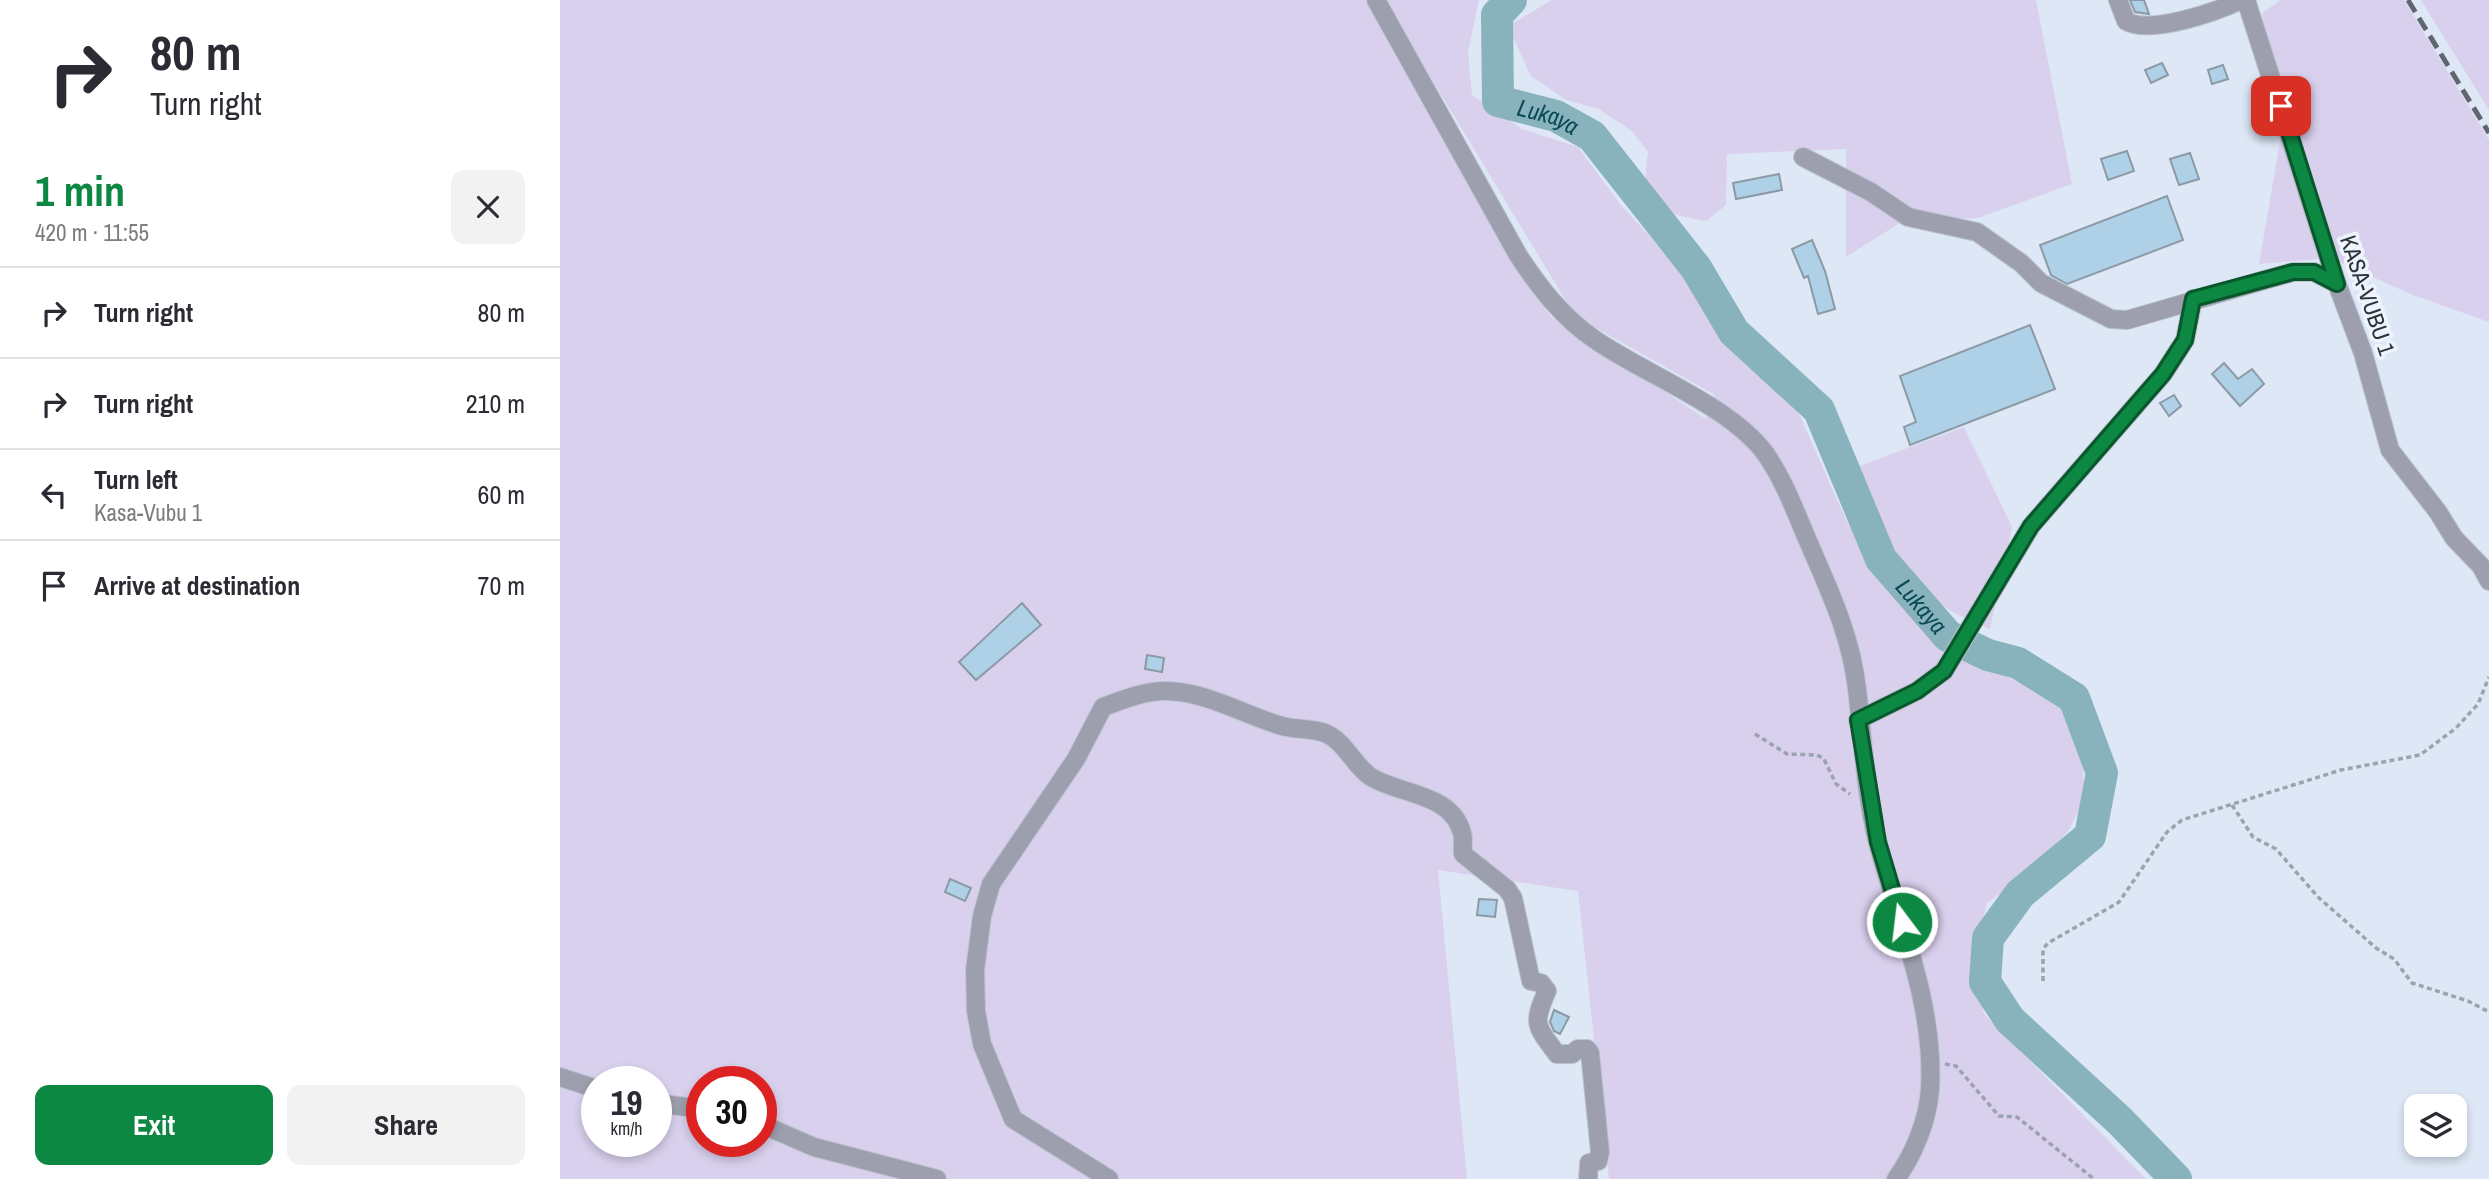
<!DOCTYPE html>
<html lang="en">
<head>
<meta charset="utf-8">
<style>
	:root { --surface:#fff; --page:#f2f2f3; --text:#2b2b33; --muted:#7c7c81; --line:#e1e1e2; --accent:#0d8843 }
	body { margin:0; font-family:"Archivo Narrow",sans-serif; background:var(--page); color:var(--text); height:100vh; display:flex; flex-direction:column; font-size:26px; white-space:nowrap }
	* { box-sizing:border-box; margin:0 }
	p { font-size:23px; color:var(--muted) }
	.icon { flex:none; width:38px; height:38px; fill:none; stroke:currentColor; stroke-width:2; stroke-linecap:round; stroke-linejoin:round }
	.map { position:relative; flex:1; overflow:hidden }
	.panel { display:flex; flex-direction:column; background:var(--surface); width:560px }
	.panel>* { flex:none }
	.hud { background:#fff; color:var(--text); overflow:hidden }
	.buttons { position:absolute; left:1844px; top:1094px; display:grid; gap:14px }
	.buttons a { display:grid; place-items:center; width:63px; height:63px; border-radius:14px; background:var(--surface); box-shadow:0 4px 10px #0003; font-size:35px }
	.speed { position:absolute; left:21px; top:1066px; display:flex; gap:14px; font-size:35px; font-weight:700; text-align:center }
	.speed>* { display:grid; place-content:center; width:91px; height:91px; border-radius:50%; background:var(--surface); box-shadow:0 4px 10px #0003; line-height:1 }
	.speed small { font-size:18px; font-weight:400 }
	.speed .limit { border:10px solid #d22; background:#fff; color:#111 }
	.pin { position:absolute; display:grid; place-items:center; width:60px; height:60px; color:#fff; margin:-30px; border-radius:14px; box-shadow:0 4px 10px #0006 }
	.me { position:absolute; width:77px; margin:-38px; rotate:345deg; stroke-linejoin:round; filter:drop-shadow(0 0 5px #0008) }
	.turn { display:flex; align-items:center; gap:24px; height:147px; padding:0 35px; font-size:32px }
	.turn .icon { width:91px; height:91px; stroke-width:2.5 }
	.turn b { display:block; font-size:49px; line-height:60px }
	.round { display:grid; place-items:center; flex:none; width:74px; height:74px; border-radius:14px; background:var(--page) }
	.headline { display:flex; align-items:center; justify-content:space-between; height:119px; padding:0 35px }
	h1 { font-size:42px; font-weight:800; line-height:52px; color:var(--accent) }
	.button { display:flex; gap:14px; margin-top:auto; padding:14px 35px }
	.button a { flex:1; height:80px; border-radius:14px; background:var(--accent); color:#fff; font-size:28px; font-weight:800; line-height:80px; text-align:center }
	.button a+a { background:var(--page); color:var(--text) }
	ul { padding:0; list-style:none }
	li { display:flex; align-items:center; gap:21px; height:91px; padding:0 35px; border-top:2px solid var(--line) }
	li div { flex:1 }
	li b { display:block; font-size:26px }
	li em { font-style:normal }
	main { display:flex; flex:1; min-height:0 }
	.map>svg:first-child { display:block }
	.green { fill:#d9d0ed; fill-rule:evenodd }
	.lines { fill:none; stroke-linecap:round; stroke-linejoin:round }
	.river { stroke:#88b3bd; stroke-width:32 }
	.building { fill:#afd1e7; stroke:#8b9aa4; stroke-width:2 }
	.minor-casing { stroke:#bac3d0; stroke-width:20 }
	.path { stroke:#9ba3ae; stroke-width:3.5; stroke-dasharray:5 3.5; stroke-linecap:butt }
	.minor { stroke:#9d9fae; stroke-width:18 }
	.rail { stroke:#60666e; stroke-width:5; stroke-dasharray:14 7; stroke-linecap:butt }
	.route-casing { stroke:#08582c; stroke-width:18 }
	.route { stroke:#0d8843; stroke-width:12 }
	.labels { text-anchor:middle; dominant-baseline:central; stroke-width:7; stroke-linejoin:round; paint-order:stroke }
	.street-label { font-size:23px; fill:#2e3238; stroke:#eef4fd }
	.water-label { font-size:24px; font-style:italic; fill:#0a4a56; stroke:#eef4fd }
</style>
</head>
<body>
<main>
<section class="panel">
<div class="hud">
<div class="turn"><svg class="icon" aria-label="right" viewBox="0 0 24 24"><path d="M7 20v-9h11M14 6l5 5-5 5"/></svg><div><b>80 m</b>Turn right</div></div>
</div>
<div class="headline"><div><h1>1 min</h1><p>420 m · 11:55</p></div><a class="round"><svg class="icon" aria-label="close" viewBox="0 0 24 24"><path d="M6 6l12 12M18 6L6 18"/></svg></a></div>
<ul>
<li><svg class="icon" aria-label="right" viewBox="0 0 24 24"><path d="M7 20v-9h11M14 6l5 5-5 5"/></svg><div><b>Turn right</b></div><em>80 m</em></li>
<li><svg class="icon" aria-label="right" viewBox="0 0 24 24"><path d="M7 20v-9h11M14 6l5 5-5 5"/></svg><div><b>Turn right</b></div><em>210 m</em></li>
<li><svg class="icon" aria-label="left" viewBox="0 0 24 24"><path d="M17 20v-9H6M10 6l-5 5 5 5"/></svg><div><b>Turn left</b><p>Kasa-Vubu 1</p></div><em>60 m</em></li>
<li><svg class="icon" aria-label="arrive" viewBox="0 0 24 24"><path d="M6 21V4h12l-3 4 3 4H6"/></svg><div><b>Arrive at destination</b></div><em>70 m</em></li>
</ul>
<div class="button"><a>Exit</a><a>Share</a></div>
</section>
<div class="map">
<svg width="1929" height="1179" viewBox="0 0 1929 1179">
	<rect width="100%" height="100%" fill="#dde7f6"/>
	<g class="green">
		<path d="M0 0H807L991 317 1146 419 1155 395 1015 316 824 0H919L908 52 912 95 962 129 1018 147 1060 204 1117 266 1184 364 1204 370 1240 416 1287 522 1355 617 1380 646 1422 667 1497 697 1521 748 1525 798 1509 830 1471 872 1427 903 1413 961 1424 1014 1586 1179H1049L1018 891 878 870 907 1179H0ZM37 1082H96V1141H37ZM142 1082H201V1141H142Z"/>
		<path d="M992 0H1476L1512 184 1418 218 1343 221 1286 257V149L1167 154 1166 205 1146 221C1099 213 1079 205 1088 152L1072 131 1039 109 1006 100 971 76 948 26Z"/>
		<path d="M1721 0H1844L1929 140V322L1853 295 1770 258 1699 264 1721 136 1702 13Z"/>
		<path d="M1861 0H1929V110Z"/>
		<path d="M1404 427 1452 527 1430 629C1388 613 1354 591 1329 552 1316 531 1308 491 1299 466Z"/>
	</g>
	<g class="lines">
		<path class="river" id="s1" d="M951 0 937 15 938 101 996 116 1032 136 1136 268 1174 332 1259 410 1321 559 1388 636 1428 655 1458 663 1514 698 1542 773 1530 836 1460 894 1428 938 1425 982 1450 1020 1560 1121 1616 1179"/>
	</g>
	<g class="building">
		<path d="M1570 0H1584L1589 14 1575 12Z"/>
		<path d="M1602 63 1608 75 1591 83 1585 70Z"/>
		<path d="M1663 65 1668 79 1652 84 1648 70Z"/>
		<path d="M1567 151 1574 171 1548 180 1541 159Z"/>
		<path d="M1630 153 1639 179 1619 185 1610 159Z"/>
		<path d="M1219 174 1222 190 1176 199 1173 183Z"/>
		<path d="M1607 196 1623 240 1507 284 1491 275 1480 245Z"/>
		<path d="M1252 240 1265 271 1275 309 1258 314 1248 276 1244 278 1232 249Z"/>
		<path d="M1470 325 1495 389 1350 445 1344 427 1356 422 1340 376Z"/>
		<path d="M1664 363 1678 379 1692 369 1704 384 1680 406 1652 374Z"/>
		<path d="M1614 395 1621 406 1609 416 1600 403Z"/>
		<path d="M462 603 481 625 416 680 399 662Z"/>
		<path d="M587 655 604 658 602 672 585 669Z"/>
		<path d="M390 879 411 888 405 901 385 892Z"/>
		<path d="M919 899 937 900 935 917 917 915Z"/>
		<path d="M994 1010 1009 1017 1000 1034 994 1031 990 1022Z"/>
	</g>
	<g class="lines">
		<defs>
			<g id="minor">
				<path d="M816 0 958 255C979 287 1002 317 1034 339 1084 374 1169 405 1205 453 1224 480 1235 511 1248 541 1269 590 1291 635 1297 689 1303 740 1305 790 1317 840 1338 921 1375 1003 1370 1089 1368 1120 1354 1154 1336 1179"/>
				<path d="M1558 0 1566 21C1590 35 1656 12 1681 0"/>
				<path d="M1686 0 1777 284 1803 353 1830 450 1878 512 1894 538 1921 566 1929 581"/>
				<path d="M1243 157 1311 192 1348 217 1417 232 1461 263 1481 283 1551 319 1567 320 1733 272H1754L1777 284"/>
				<path d="M1298 720 1357 691 1384 671 1471 526 1603 374 1625 340 1633 299"/>
				<path d="M0 1077 37 1089"/>
				<path d="M96 1103 142 1109"/>
				<path d="M201 1124 254 1147 377 1179"/>
				<path d="M549 1179 453 1119 422 1044 416 1011 415 970 422 916 431 884 516 759 543 707C562 700 584 691 605 691 646 691 684 715 722 726 736 730 752 728 765 733 785 741 794 766 811 777 840 795 892 793 902 833 904 839 902 847 903 854L947 889 953 898 971 981 981 983 987 991C972 1024 976 1026 997 1054H1012L1018 1049H1027L1030 1053 1040 1152 1038 1161 1029 1163 1028 1179"/>
			</g>
		</defs>
		<use href="#minor" class="minor-casing"/>
		<g class="path">
			<path d="M1195 734 1227 754 1257 755 1264 759 1276 784 1290 794"/>
			<path d="M1672 805 1693 837 1716 849 1758 897 1816 948 1834 959 1852 983 1908 1001 1929 1012"/>
			<path d="M1483 981V949L1488 943 1559 902 1607 832 1622 820 1781 770 1860 755 1896 728 1918 704 1929 677"/>
			<path d="M1385 1064 1396 1066 1439 1116 1457 1117 1534 1179"/>
		</g>
		<use href="#minor" class="minor"/>
		<path class="rail" d="M1848 0 1929 133"/>
	</g>
	<g class="lines">
		<defs>
			<path id="route" d="M1342 922 1318 842 1298 720 1357 691 1384 671 1471 526 1603 374 1625 340 1633 299 1733 272H1754L1777 284 1721 106"/>
		</defs>
		<use href="#route" class="route-casing"/>
		<use href="#route" class="route"/>
	</g>
	<g class="labels">
		<g class="street-label">
			<text transform="translate(1808 295) rotate(71)">KASA-VUBU 1</text>
		</g>
		<g class="water-label">
			<text stroke="none"><textPath href="#s1" startOffset="159">Lukaya</textPath></text>
			<text stroke="none"><textPath href="#s1" startOffset="789">Lukaya</textPath></text>
		</g>
	</g>
</svg>
<div class="buttons">
<a><svg class="icon" aria-label="layers" viewBox="0 0 24 24"><path d="M12 4l9 5-9 5-9-5zM3 14l9 5 9-5"/></svg></a>
</div>
<div class="speed"><div>19<small>km/h</small></div><div class="limit">30</div></div>
<div class="pin" style="left:1721px;top:106px;background:#d93025"><svg class="icon" aria-label="arrive" viewBox="0 0 24 24"><path d="M6 21V4h12l-3 4 3 4H6"/></svg></div>
<svg class="me" style="left:1342px;top:922px" viewBox="-20 -20 40 40"><circle r="17" fill="#0d8843" stroke="#fff" stroke-width="3"/><path d="M0-11L8 9 0 5-8 9z" fill="#fff"/></svg>
</div>
</main>
</body>
</html>
